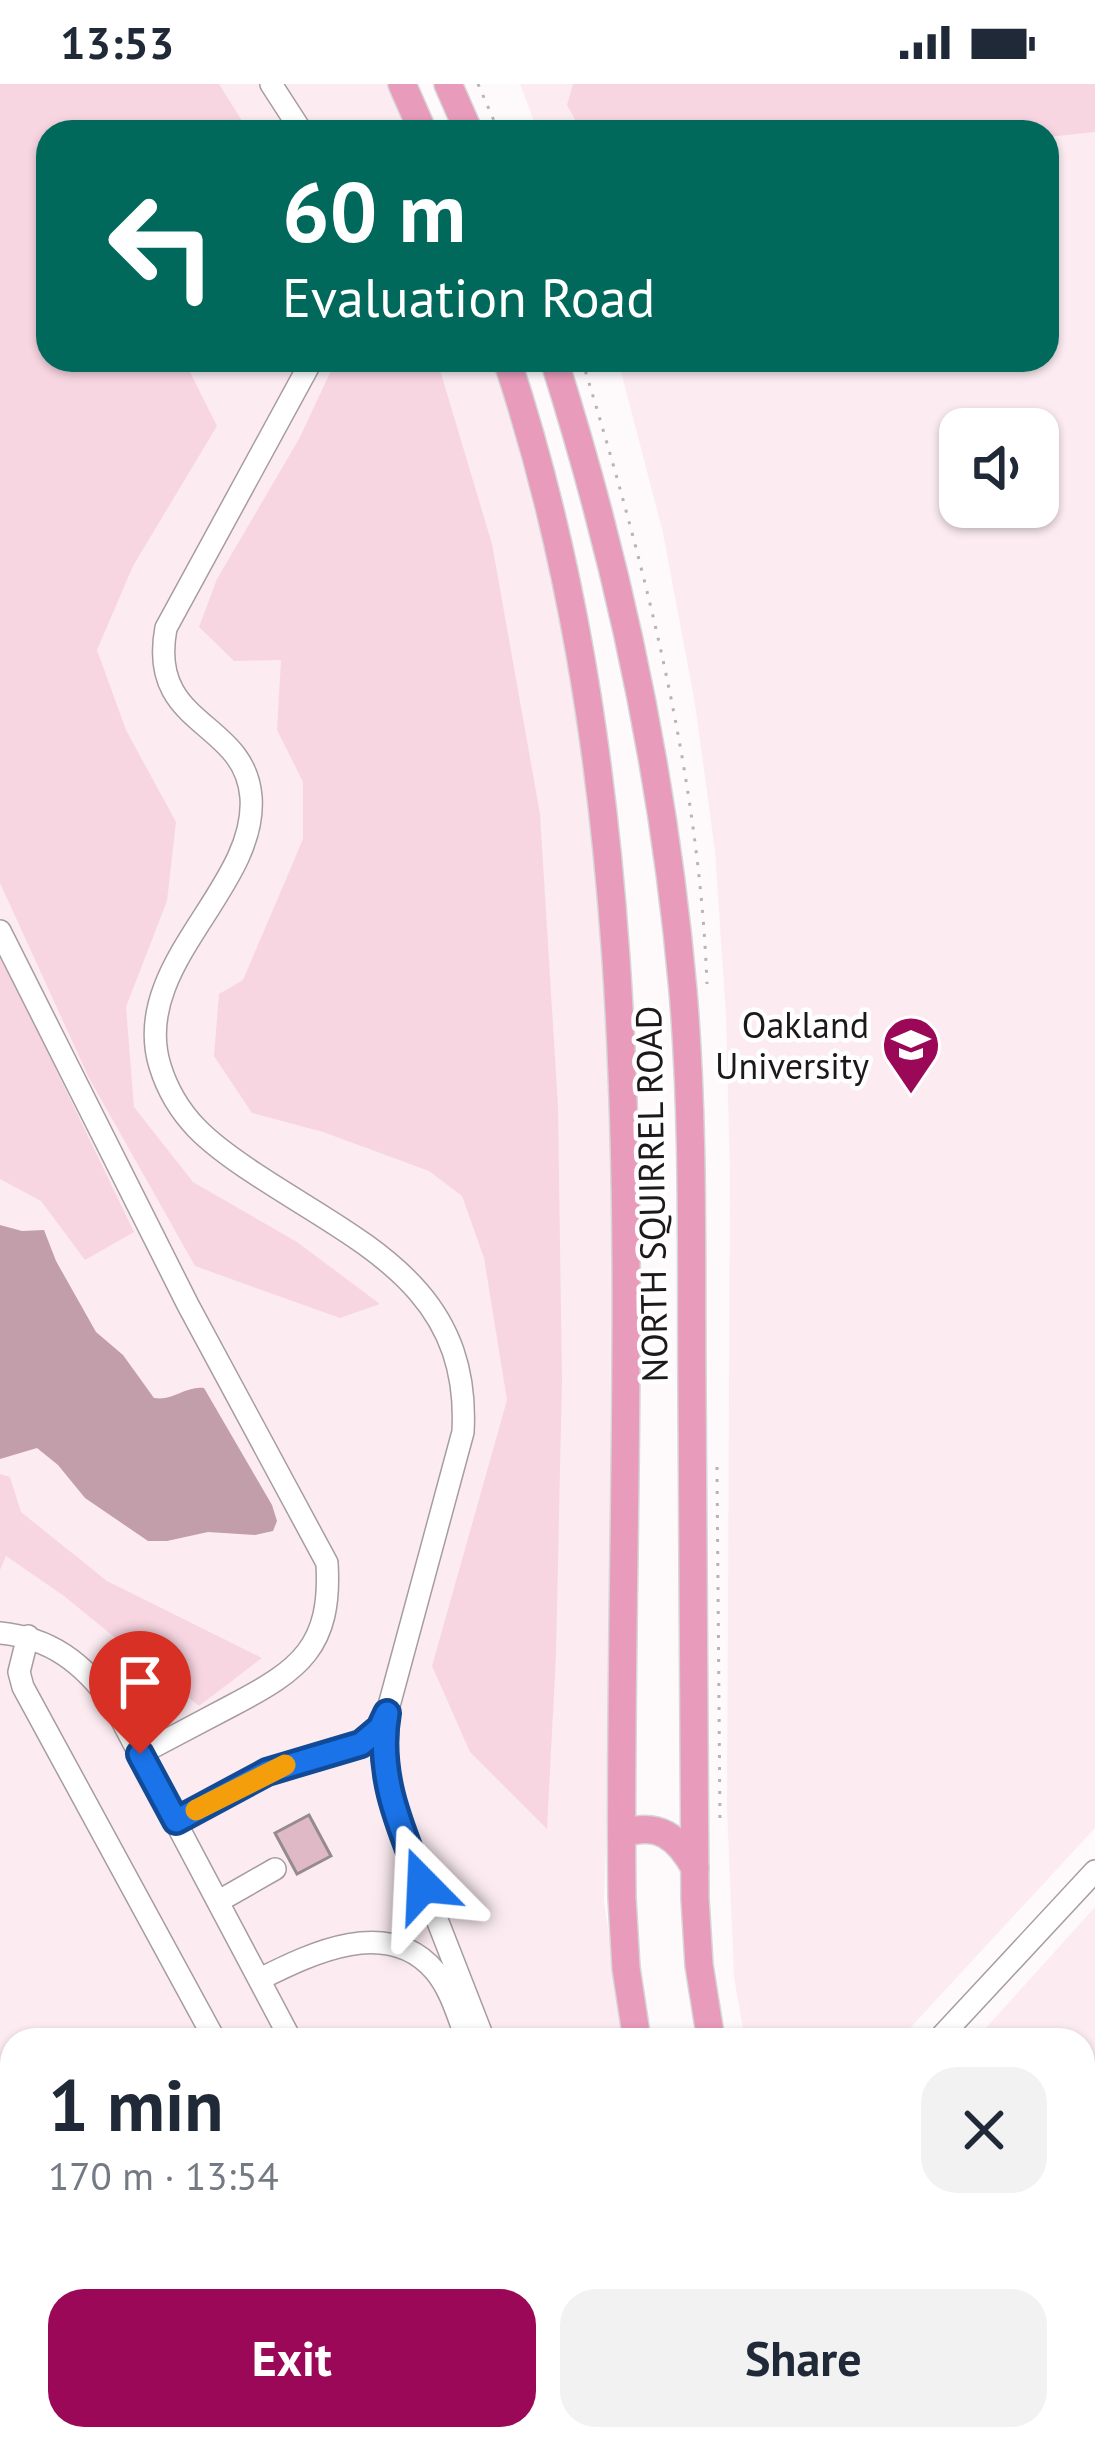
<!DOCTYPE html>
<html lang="en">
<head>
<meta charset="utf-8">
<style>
	:root { --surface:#fff; --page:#f2f2f3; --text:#1f2937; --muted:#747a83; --accent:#9b0858 }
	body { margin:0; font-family:"PT Sans",sans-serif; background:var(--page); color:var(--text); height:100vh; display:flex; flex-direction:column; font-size:45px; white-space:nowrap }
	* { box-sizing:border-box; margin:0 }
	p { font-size:39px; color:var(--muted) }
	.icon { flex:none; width:66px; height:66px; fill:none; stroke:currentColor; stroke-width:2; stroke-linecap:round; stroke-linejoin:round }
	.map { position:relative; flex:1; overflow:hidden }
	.drawer { position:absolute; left:0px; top:1944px; width:1095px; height:423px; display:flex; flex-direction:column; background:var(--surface); border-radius:36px 36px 0 0; box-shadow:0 3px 9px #0004 }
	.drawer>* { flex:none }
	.hud { position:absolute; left:36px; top:36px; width:1023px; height:252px; border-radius:36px; box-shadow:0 3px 9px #0004; background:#00695c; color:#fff; overflow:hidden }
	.controls { position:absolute; left:939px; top:324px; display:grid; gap:24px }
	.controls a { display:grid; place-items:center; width:120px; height:120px; border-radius:24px; background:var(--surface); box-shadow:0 3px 9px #0004; font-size:60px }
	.pin { position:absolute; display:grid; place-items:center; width:102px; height:102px; color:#fff; margin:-123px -51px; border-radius:50% 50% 50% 0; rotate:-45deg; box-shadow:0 0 12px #0007 }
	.pin .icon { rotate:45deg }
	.me { position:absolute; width:132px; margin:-66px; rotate:339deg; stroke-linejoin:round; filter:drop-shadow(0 0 9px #0008) }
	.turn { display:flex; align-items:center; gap:42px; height:252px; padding:0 48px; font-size:54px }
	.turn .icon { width:156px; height:156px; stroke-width:2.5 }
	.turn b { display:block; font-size:84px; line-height:102px }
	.round { display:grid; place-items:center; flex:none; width:126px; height:126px; border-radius:36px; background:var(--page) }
	.overview { display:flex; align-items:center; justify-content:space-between; height:204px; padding:0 48px }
	h1 { font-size:72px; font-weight:700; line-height:90px }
	.action { display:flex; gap:24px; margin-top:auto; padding:24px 48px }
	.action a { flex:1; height:138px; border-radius:36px; background:var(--accent); color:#fff; font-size:48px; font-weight:700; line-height:138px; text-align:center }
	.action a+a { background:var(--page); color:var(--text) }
	.status { display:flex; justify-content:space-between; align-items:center; height:84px; padding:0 60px; background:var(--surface); direction:ltr }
	.status svg { height:33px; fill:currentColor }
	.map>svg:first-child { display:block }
	.built { fill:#fcecf1; fill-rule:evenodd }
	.green { fill:#f8d6e1 }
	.water { fill:#c19ea9 }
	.building { fill:#dfbac6; stroke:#958b8e; stroke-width:3 }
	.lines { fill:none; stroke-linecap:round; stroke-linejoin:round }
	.minor-casing { stroke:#a79da0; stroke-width:24 }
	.major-casing { stroke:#d6d6d6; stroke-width:30 }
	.path { stroke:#b8b4b5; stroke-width:3; stroke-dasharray:3 9; stroke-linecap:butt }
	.minor { stroke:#fff; stroke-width:21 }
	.major { stroke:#e99bbc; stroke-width:27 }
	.route-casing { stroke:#114b97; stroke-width:30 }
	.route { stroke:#1a73e8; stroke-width:21 }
	.slow { stroke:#f59e0b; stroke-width:21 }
	.labels { text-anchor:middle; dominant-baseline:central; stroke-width:9; stroke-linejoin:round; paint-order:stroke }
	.poi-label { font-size:36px; fill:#1d191a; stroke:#fff; text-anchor:end }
	.street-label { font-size:36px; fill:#1d191a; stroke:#fff }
</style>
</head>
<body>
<div class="status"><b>13:53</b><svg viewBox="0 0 49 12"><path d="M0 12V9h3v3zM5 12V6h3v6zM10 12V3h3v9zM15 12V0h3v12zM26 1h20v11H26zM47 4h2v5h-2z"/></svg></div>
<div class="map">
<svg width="1095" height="2366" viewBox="0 0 1095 2366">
	<rect width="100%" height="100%" fill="#fefafb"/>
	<g class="built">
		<path d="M0 0H388L409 48H48V276H493L503 307 549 482 586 684 598 784 612 982 609 1690 604 1817 624 1956H12V2355H768L772 2366H0Z"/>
		<path d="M520 0H1095V1744L899 1956H745L734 1893 727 1725 730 1090 726 933 715 767 695 620 663 449 618 276H1047V48H538ZM960 345H1038V423H960Z"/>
		<path d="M1095 1823V2366H898L893 2355H1083V1956H975Z"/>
	</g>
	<g class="green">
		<path d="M0 0H219L249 48H48V276H184L217 342 133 482 97 566 126 646 176 738 167 817 126 923 134 1023 193 1098 297 1158 380 1220 340 1234 195 1182 89 994 0 799Z"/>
		<path d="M573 0H1095V48L1047 53V48H582L567 21Z"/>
		<path d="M336 276H437L492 460 540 730 558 1022 562 1296 556 1571 547 1745 470 1668 432 1582 507 1316 484 1174 462 1112 429 1087 323 1048 252 1029 214 972 219 910 243 896 303 755V698L277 646 281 576 234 577 199 543 217 495 299 355Z"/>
		<path d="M0 869 134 1148 85 1176 41 1117 0 1095Z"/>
		<path d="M0 1390 10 1393 21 1428 107 1497 262 1574 199 1622 64 1512 6 1472 0 1486Z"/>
	</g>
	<path class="water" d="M0 1141 22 1147 44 1146 56 1177 96 1248 123 1271 154 1314C174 1317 185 1302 204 1304L272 1421 277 1437 273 1447 255 1451 208 1448 167 1457H148L85 1414 58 1381 37 1364 0 1375Z"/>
	<path class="building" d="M309 1731 331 1772 297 1790 275 1749Z"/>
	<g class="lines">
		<defs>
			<g id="minor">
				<path d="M271 0 302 48"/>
				<path d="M312 276 166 544C147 644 245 635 251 713 258 804 129 881 160 982 176 1034 210 1060 254 1089 359 1159 471 1201 463 1348L387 1629 383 1672 390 1715 484 1956"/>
				<path d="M0 847 188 1221 327 1479C332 1563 300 1586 231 1622 201 1638 170 1654 140 1670"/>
				<path d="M0 1549C51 1554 83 1579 113 1620L291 1956"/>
				<path d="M28 1552 19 1588 23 1603 215 1956"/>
				<path d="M176 1737 267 1688 361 1660 380 1644 385 1633"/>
				<path d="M219 1817 275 1785"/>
				<path d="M260 1895C312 1869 388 1832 435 1887 451 1906 458 1933 467 1956"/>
				<path d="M938 1956 1095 1787"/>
				<path d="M1083 2069 1095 2029"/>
				<path d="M1083 2094 1095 2099"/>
				<path d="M432 2355 437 2365"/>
				<path d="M1003 2355 1025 2366"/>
				<path d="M596 2366 597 2355"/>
				<path d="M956 2366 977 2355"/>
			</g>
			<g id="major">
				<path d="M402 0 423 48"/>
				<path d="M448 0 469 48"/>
				<path d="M507 276C671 773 616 1300 622 1814L626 1884 637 1956"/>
				<path d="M554 276C619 481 664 692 683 907 694 1040 691 1173 692 1306 692 1476 694 1646 695 1815L699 1881 711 1956"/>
				<path d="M622 1750C658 1737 678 1753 695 1784"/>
				<path d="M788 2355 793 2366"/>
				<path d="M873 2355 878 2366"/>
			</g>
		</defs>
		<use href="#minor" class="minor-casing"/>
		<use href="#major" class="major-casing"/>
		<g class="path">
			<path d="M478 0 499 48"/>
			<path d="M582 276C644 477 699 689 707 900"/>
			<path d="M717 1383 720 1740"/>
			<path d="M911 2355 917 2366"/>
		</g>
		<use href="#minor" class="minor"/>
		<use href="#major" class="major"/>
	</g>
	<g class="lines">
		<defs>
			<path id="route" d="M140 1670 176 1737 267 1688 361 1660 380 1644 387 1629C376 1691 401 1745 423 1801"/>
		</defs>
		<use href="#route" class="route-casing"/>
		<use href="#route" class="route"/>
		<path class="slow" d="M196 1726 285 1681"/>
	</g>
	<defs>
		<symbol id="university-pin" viewBox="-11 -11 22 30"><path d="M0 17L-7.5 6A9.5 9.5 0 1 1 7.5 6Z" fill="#9b0858" stroke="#fff"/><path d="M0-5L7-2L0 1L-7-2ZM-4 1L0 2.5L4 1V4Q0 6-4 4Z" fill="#fff"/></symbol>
	</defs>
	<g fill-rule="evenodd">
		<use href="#university-pin" x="878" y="928" width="66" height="90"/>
	</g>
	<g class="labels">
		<g class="poi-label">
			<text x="869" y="940">Oakland<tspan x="869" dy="41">University</tspan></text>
		</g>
		<g class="street-label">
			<text transform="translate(651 1110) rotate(-91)">NORTH SQUIRREL ROAD</text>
		</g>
	</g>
</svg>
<div class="controls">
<a><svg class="icon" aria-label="sound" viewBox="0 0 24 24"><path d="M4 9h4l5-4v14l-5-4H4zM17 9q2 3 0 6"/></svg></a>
</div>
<div class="pin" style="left:140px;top:1670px;background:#d93025"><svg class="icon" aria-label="arrive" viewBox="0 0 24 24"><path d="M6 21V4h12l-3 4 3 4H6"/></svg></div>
<svg class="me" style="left:423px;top:1801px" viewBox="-20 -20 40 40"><path d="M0-17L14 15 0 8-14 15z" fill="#1a73e8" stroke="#fff" stroke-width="4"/></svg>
<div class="hud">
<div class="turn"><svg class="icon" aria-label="left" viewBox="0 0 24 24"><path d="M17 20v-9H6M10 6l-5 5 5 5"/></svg><div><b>60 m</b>Evaluation Road</div></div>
</div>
<section class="drawer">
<div class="overview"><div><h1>1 min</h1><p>170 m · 13:54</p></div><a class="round"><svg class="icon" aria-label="close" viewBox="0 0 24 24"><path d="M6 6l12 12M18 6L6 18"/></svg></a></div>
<div class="action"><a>Exit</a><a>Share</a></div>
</section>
</div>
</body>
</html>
